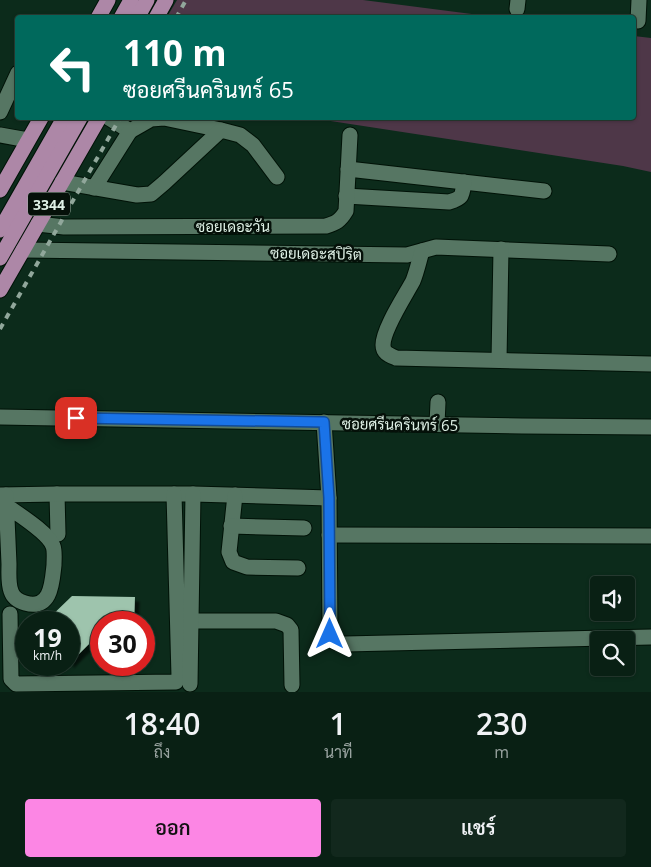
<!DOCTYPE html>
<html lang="th">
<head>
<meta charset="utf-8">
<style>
	:root { --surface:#092014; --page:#12281d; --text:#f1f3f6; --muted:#99a3a0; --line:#293e34; --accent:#fc86e4 }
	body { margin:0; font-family:"Open Sans",Sarabun,sans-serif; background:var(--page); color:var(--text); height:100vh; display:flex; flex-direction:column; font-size:19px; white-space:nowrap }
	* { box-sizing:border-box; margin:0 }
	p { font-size:16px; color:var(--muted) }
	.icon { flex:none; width:28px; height:28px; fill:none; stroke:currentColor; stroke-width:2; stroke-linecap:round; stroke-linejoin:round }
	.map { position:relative; height:692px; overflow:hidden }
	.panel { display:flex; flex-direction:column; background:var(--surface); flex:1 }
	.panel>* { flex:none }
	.banner { position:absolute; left:15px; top:15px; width:621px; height:105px; border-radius:5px; box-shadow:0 1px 4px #0004,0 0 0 1px var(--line); background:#00695c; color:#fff; overflow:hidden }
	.tools { position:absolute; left:590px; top:576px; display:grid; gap:10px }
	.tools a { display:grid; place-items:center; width:45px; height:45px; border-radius:5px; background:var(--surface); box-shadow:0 1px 4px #0004,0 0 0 1px var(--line); font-size:25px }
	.speed { position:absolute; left:15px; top:611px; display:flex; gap:10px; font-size:25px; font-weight:700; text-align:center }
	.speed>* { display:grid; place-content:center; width:65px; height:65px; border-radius:50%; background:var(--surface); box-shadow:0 1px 4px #0004,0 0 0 1px var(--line); line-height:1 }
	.speed small { font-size:12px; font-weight:400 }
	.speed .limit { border:8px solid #d22; background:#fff; color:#111 }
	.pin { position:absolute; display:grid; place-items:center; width:42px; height:42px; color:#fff; margin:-21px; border-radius:10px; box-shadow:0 2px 8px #0006 }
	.me { position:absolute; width:55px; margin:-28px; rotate:0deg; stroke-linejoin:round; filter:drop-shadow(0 0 4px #0008) }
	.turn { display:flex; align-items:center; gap:18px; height:105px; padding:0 25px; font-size:22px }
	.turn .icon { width:65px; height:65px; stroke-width:2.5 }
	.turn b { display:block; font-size:35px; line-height:42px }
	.eta { display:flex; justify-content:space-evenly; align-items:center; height:85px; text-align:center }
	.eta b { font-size:30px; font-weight:600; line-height:35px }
	.button { display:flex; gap:10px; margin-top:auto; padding:10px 25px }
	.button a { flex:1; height:58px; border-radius:5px; background:var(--accent); color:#111; font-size:20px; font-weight:600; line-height:58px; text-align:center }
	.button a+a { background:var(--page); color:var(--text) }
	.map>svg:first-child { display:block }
	.green { fill:#4e3748 }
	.building { fill:#9ec4ad; filter:url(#shadow) }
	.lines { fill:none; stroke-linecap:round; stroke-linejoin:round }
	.minor-casing { stroke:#001207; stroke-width:17 }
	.major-casing { stroke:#001207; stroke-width:17 }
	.minor { stroke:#567663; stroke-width:15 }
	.major { stroke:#ad87a7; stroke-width:15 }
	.rail { stroke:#91a79b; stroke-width:4; stroke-dasharray:6 6; stroke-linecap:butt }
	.route-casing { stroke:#114b97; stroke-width:12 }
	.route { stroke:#1a73e8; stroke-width:9 }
	.labels { text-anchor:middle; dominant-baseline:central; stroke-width:5; stroke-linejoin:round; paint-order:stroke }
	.shield { fill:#051009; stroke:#9eaea4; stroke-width:1 }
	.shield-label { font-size:14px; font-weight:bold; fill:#dff1e6 }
	.street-label { font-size:15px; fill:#dff1e6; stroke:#051009 }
</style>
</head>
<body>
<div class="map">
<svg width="651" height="692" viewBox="0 0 651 692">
	<defs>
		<filter id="shadow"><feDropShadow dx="4.5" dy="4.5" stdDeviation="1" flood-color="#0009"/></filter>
	</defs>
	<rect width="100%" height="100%" fill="#0c2b1b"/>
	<g class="green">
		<path d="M177 0H363L495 17H167Z"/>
		<path d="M634 36 651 38V172L623 166 311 118H634Z"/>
	</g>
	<path class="building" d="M72 596 135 597 134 622H101V637H96L69 664V622H45Z"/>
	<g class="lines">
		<defs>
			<g id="minor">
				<path d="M517 9 518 0"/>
				<path d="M638 21 639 0"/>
				<path d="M0 112 18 73"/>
				<path d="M109 118 130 131 151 119 164 118 221 130"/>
				<path d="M0 135 28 140"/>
				<path d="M348 169 544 191"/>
				<path d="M62 182 137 195 151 194 164 183 221 130 240 135 253 145 277 177"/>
				<path d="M94 188 130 131"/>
				<path d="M346 196 449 202C463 198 462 196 464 182"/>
				<path d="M38 224 64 227 326 226C336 223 340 221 346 211L350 135"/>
				<path d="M23 250 407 255 436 247 609 254"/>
				<path d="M422 251C419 261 417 271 413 281 405 296 383 329 383 345 383 353 389 355 396 358L651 364"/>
				<path d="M499 360 501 249"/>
				<path d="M0 417 522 426 651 427"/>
				<path d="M324 422 329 498 330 634 335 642 345 644 651 637"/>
				<path d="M437 424 438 402"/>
				<path d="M57 494 58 534"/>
				<path d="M0 495 57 494H193L329 498"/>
				<path d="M6 495C7 518 8 541 9 564 9 573 8 583 11 591 13 598 18 601 25 603 51 610 52 584 54 565 54 559 55 551 53 546 49 533 18 514 7 506"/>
				<path d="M235 495 229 552 233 562 247 567 298 568"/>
				<path d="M231 526 304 528"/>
				<path d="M329 535 651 536"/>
				<path d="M10 614 11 679 16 684 176 682 179 676 174 494"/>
				<path d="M191 621H276L287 625 291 630 292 685"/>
				<path d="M190 684 193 494"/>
			</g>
			<g id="major">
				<path d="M98 18 108 0"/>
				<path d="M121 18 131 0"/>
				<path d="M137 18 147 0"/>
				<path d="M156 18 166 0"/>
				<path d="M0 190 41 118"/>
				<path d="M0 230 64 118"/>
				<path d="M0 258 80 118"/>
				<path d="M0 290 99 118"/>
			</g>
		</defs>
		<use href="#minor" class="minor-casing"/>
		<use href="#major" class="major-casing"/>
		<use href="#minor" class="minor"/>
		<use href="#major" class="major"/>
		<g class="rail">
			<path d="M176 18 186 0"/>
			<path d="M0 329 120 118"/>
		</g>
	</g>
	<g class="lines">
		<defs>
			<path id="route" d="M76 418 324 422 329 498 330 634"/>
		</defs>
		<use href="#route" class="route-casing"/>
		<use href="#route" class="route"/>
	</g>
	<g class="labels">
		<rect class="shield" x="28" y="192.5" width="42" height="23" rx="4"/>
		<g class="shield-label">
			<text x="49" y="204">3344</text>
		</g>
		<g class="street-label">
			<text x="233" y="226">ซอยเดอะวัน</text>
			<text transform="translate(316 253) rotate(1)">ซอยเดอะสปิริต</text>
			<text transform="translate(400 424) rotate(1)">ซอยศรีนครินทร์ 65</text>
		</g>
	</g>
</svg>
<div class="tools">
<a><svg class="icon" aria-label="sound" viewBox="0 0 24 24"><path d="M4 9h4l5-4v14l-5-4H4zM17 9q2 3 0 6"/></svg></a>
<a><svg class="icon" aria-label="search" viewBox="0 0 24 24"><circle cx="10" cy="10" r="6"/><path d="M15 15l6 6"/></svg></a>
</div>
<div class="speed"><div>19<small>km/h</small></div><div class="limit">30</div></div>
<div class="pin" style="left:76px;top:418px;background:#d93025"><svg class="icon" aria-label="arrive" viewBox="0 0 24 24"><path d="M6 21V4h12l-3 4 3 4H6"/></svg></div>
<svg class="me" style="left:330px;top:634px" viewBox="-20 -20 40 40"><path d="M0-17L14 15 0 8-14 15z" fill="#1a73e8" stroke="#fff" stroke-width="4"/></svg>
<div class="banner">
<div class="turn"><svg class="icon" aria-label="left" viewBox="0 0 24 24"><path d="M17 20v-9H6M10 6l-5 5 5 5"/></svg><div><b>110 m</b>ซอยศรีนครินทร์ 65</div></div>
</div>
</div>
<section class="panel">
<div class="eta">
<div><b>18:40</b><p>ถึง</p></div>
<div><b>1</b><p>นาที</p></div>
<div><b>230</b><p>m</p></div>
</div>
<div class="button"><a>ออก</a><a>แชร์</a></div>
</section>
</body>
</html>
